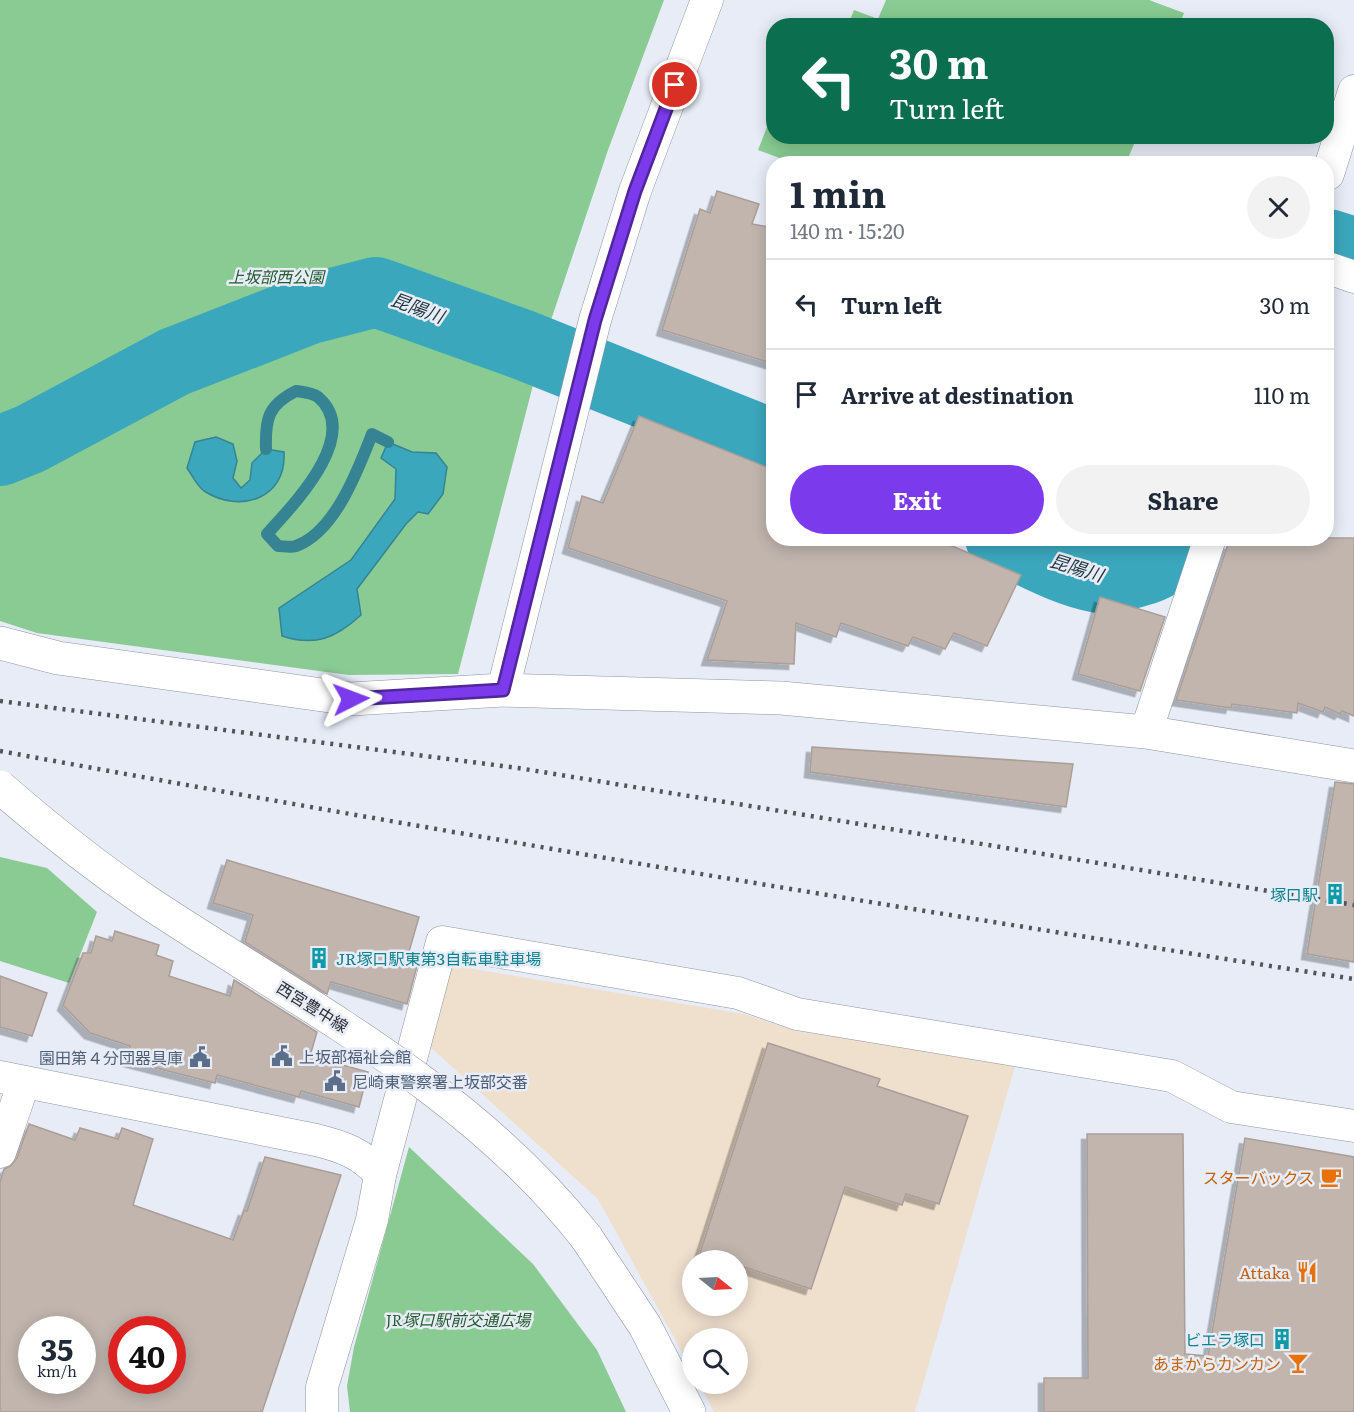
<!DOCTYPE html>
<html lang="en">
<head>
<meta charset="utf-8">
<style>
	:root { --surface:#fff; --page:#f2f2f3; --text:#1f2937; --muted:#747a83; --line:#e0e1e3; --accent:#7c3aed }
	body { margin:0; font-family:Literata,"Noto Sans JP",serif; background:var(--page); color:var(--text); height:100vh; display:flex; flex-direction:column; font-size:22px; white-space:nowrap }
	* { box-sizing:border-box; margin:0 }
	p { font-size:20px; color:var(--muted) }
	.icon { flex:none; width:33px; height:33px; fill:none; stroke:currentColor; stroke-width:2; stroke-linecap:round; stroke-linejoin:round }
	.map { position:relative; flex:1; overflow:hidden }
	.details { position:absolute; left:766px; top:156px; width:568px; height:390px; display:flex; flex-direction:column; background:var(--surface); border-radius:24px; box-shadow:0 3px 15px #0003 }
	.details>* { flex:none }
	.top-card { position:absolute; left:766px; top:18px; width:568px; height:126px; border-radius:24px; box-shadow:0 3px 15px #0003; background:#0b6e4f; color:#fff; overflow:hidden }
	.needle { width:39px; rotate:108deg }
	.fabs { position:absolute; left:682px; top:1250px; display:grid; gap:12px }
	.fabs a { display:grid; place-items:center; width:66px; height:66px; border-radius:50%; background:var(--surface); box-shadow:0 3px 15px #0003; font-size:30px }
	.speed { position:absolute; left:18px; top:1316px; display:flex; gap:12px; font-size:30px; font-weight:700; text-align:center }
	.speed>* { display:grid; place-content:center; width:78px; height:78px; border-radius:50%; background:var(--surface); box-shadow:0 3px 15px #0003; line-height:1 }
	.speed small { font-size:15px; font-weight:400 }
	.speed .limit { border:9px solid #d22; background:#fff; color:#111 }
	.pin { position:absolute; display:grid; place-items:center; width:51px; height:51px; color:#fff; margin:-26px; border:3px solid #fff; border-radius:50%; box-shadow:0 2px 6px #0007 }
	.me { position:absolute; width:66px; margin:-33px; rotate:87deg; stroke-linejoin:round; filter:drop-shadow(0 0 4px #0008) }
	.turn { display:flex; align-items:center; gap:21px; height:126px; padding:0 24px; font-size:27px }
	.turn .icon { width:78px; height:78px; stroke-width:2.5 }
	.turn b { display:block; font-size:42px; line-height:51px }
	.round { display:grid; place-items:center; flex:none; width:63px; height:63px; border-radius:32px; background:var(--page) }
	.headline { display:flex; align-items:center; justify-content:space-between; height:102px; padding:0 24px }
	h1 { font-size:36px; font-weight:700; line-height:45px }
	.button { display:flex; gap:12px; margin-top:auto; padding:12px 24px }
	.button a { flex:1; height:69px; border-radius:36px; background:var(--accent); color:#fff; font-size:24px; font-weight:700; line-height:69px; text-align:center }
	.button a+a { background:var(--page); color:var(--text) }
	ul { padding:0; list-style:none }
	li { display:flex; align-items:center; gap:18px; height:90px; padding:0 24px; border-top:2px solid var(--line) }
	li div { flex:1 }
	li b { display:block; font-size:22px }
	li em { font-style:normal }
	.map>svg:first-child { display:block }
	.commercial { fill:#efdfcd; fill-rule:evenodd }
	.green { fill:#89cb92 }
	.water { fill:#3ba7bd; stroke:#368393; stroke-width:1.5 }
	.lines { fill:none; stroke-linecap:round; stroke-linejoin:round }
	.stream { stroke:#368393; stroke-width:12 }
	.river { stroke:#3ba7bd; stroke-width:70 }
	.building { fill:#c1b5ae; stroke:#aa9e98; stroke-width:1.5; fill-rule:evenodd; filter:url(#shadow) }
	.street-casing { stroke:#90949f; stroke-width:33 }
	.secondary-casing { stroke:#90949f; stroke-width:34 }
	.street { stroke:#fff; stroke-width:32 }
	.secondary { stroke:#fff; stroke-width:33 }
	.rail { stroke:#52545a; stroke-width:4.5; stroke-dasharray:3 6; stroke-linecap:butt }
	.secondary-bridge-casing { stroke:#90949f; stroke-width:34; stroke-linecap:butt }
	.secondary-bridge { stroke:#fff; stroke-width:33 }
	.route-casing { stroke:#51269a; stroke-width:15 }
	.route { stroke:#7c3aed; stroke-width:10 }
	.labels { text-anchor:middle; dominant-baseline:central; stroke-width:5; stroke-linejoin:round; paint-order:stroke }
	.park-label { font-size:16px; font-style:italic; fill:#235b2f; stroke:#e7ecf7 }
	.culture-label { font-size:16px; fill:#0d838f; stroke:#e7ecf7; text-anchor:end }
	.street-label { font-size:16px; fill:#2c2e32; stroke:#e7ecf7 }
	.service-label { font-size:16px; fill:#4e5e75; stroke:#e7ecf7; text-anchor:start }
	.food-label { font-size:16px; fill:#c56008; stroke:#e7ecf7; text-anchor:end }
	.water-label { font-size:18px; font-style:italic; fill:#1e353b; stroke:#e7ecf7 }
</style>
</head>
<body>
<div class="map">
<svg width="1354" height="1412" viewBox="0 0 1354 1412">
	<defs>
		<filter id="shadow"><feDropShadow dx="-5.5" dy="5.5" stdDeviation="0" flood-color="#0004"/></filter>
	</defs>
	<rect width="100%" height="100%" fill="#e7ecf7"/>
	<path class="commercial" d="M449 965 744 1014 796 1031 1016 1063 915 1412H714L699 1383H738V1338H693V1372L598 1199 427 1044ZM693 1260H738V1305H693Z"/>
	<g class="green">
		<path d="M0 0H664L608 150 546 335 458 674 349 675 37 633 0 621Z"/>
		<path d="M886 0H1149L1184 13 1179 26 848 25 854 10 878 19Z"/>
		<path d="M774 109V136L1137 137 1126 163H793L758 150Z"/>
		<path d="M0 857 47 868 97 912 69 983 0 961Z"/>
		<path d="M409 1147 533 1264 597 1350 626 1412H350L347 1386 354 1347Z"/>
	</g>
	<g class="water">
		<path d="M216 437 233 444 237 461 233 478 241 488 250 480 252 463 266 449 284 452C287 499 240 514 204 491 197 486 192 475 187 468L195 442Z"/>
		<path d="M388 442 412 452 436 453 447 467 443 494 428 514 418 512 406 524 357 589 361 615C336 638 315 647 282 636L279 608 351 560 395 499 396 469 381 458Z"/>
	</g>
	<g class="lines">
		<path class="stream" d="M266 449C265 419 268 405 296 391 303 392 313 393 318 397 363 435 292 506 267 534L278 546C283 546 291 548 296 546 335 532 358 470 372 434L388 442"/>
		<g class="river">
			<path d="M1328 244 1354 252"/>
			<path d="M0 451 30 439 174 362 310 309 376 292 521 344 774 445"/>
			<path d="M1000 538C1031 552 1065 572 1099 578 1114 580 1129 574 1144 570 1159 565 1175 555 1180 538"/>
		</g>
	</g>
	<g class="building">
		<path d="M717 191 759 204 752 224 774 228V364L662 330 700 209 710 213Z"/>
		<path d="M639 416 774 470V538H933L1021 575 987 646 954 633 945 649 913 637 908 646 841 623 836 637 796 623 794 664 707 660 727 601 568 548 582 496 603 503Z"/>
		<path d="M1235 538H1354V716L1342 711 1340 714 1325 707 1323 712 1298 703 1297 713 1232 704 1231 708 1176 700 1228 544H1233Z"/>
		<path d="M1100 597 1165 617 1140 691 1078 674Z"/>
		<path d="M812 747 1073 764 1066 807 810 772Z"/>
		<path d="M1335 782 1354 784V962L1307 954Z"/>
		<path d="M227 860 419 917 406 962 417 966 407 1004 331 982 327 994 245 942 253 915 213 903Z"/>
		<path d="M115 931 159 945 156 955 173 961 169 976 230 996 234 980 317 1032 310 1056 368 1072 359 1107 301 1091 299 1097 217 1075 215 1083 125 1060 130 1046 90 1033 63 1005 83 953H91L96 936 112 941Z"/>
		<path d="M0 976 47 993 32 1036 0 1027Z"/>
		<path d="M768 1043 880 1079 877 1086 968 1116 939 1204 906 1194 902 1205 845 1187 811 1289 738 1265V1260H722L700 1253Z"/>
		<path d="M29 1124 75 1140 80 1128 118 1139 122 1128 153 1139 133 1205 233 1240 244 1210 247 1211 265 1157 341 1175 262 1412H0V1182L4 1169 11 1166 17 1158ZM32 1329H82V1380H32ZM122 1329H172V1380H122Z"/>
		<path d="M1087 1134H1183L1185 1354 1208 1356 1245 1138 1354 1157V1412H1044V1378H1088Z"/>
	</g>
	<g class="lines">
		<defs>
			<g id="street">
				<path d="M1328 174 1354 91"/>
				<path d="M1328 268 1354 277"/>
				<path d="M503 690 595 320 635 191 707 0"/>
				<path d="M1146 732 1210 538"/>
				<path d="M0 1077 316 1140C341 1146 364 1154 380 1175L372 1220 322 1387V1412"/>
				<path d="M0 1152 24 1082"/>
				<path d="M380 1175 442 942 738 993 797 1014 1172 1076 1231 1107 1354 1126"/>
			</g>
			<g id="secondary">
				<path d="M0 643 58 658 351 699 503 690 781 698 1146 732 1354 766"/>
				<path d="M586 1237 645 1326 689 1412"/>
			</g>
		</defs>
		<use href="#street" class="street-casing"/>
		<use href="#secondary" class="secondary-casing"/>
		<use href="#street" class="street"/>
		<use href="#secondary" class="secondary"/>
		<g class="rail">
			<path d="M0 701 518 768 1354 905"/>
			<path d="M0 751C450 834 902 909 1354 979"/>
		</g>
		<defs>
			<path id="secondary-bridge" d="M0 787C47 828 95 866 146 901 301 1004 469 1088 586 1237"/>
		</defs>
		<use href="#secondary-bridge" class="secondary-bridge-casing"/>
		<use href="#secondary-bridge" class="secondary-bridge"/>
	</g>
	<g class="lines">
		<defs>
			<path id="route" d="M351 699 503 690 595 320 635 191 675 85"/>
		</defs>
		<use href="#route" class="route-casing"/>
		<use href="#route" class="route"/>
	</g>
	<defs>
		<symbol id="building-bare" viewBox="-9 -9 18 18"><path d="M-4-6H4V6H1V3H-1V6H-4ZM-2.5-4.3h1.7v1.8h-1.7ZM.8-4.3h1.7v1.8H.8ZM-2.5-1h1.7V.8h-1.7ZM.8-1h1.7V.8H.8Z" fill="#0f9aa8" stroke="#e7ecf7" stroke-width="2.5" paint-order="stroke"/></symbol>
		<symbol id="civic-bare" viewBox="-9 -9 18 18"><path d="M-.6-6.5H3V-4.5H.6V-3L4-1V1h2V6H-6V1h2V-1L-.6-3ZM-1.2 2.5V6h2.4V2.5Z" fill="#5c6f8a" stroke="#e7ecf7" stroke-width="2.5" paint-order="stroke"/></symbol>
		<symbol id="cafe-bare" viewBox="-9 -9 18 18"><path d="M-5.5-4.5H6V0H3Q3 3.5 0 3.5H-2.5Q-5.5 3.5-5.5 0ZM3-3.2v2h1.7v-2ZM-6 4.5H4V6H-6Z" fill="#e8710a" stroke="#e7ecf7" stroke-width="2.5" paint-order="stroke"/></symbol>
		<symbol id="restaurant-bare" viewBox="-9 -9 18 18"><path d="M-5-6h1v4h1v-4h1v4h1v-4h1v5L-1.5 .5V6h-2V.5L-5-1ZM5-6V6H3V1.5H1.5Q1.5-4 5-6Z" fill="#e8710a" stroke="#e7ecf7" stroke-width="2.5" paint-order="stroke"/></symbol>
		<symbol id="bar-bare" viewBox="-9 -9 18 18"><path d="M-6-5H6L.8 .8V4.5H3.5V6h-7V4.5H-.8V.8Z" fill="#e8710a" stroke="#e7ecf7" stroke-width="2.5" paint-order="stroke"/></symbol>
	</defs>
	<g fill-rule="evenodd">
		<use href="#building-bare" x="1320" y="879" width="30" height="30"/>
		<use href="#building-bare" x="304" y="943" width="30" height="30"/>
		<use href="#civic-bare" x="267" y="1041" width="30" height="30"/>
		<use href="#civic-bare" x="185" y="1042" width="30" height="30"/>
		<use href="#civic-bare" x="320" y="1066" width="30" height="30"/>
		<use href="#cafe-bare" x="1316" y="1162" width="30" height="30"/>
		<use href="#restaurant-bare" x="1292" y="1257" width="30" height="30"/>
		<use href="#building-bare" x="1267" y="1324" width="30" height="30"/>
		<use href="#bar-bare" x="1283" y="1348" width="30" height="30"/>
	</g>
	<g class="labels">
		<g class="park-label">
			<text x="276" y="276">上坂部西公園</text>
			<text x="458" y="1319">JR塚口駅前交通広場</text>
		</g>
		<g class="culture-label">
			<text x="1318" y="894">塚口駅</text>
			<text x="336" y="958" text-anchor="start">JR塚口駅東第3自転車駐車場</text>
			<text x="1265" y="1339">ビエラ塚口</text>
		</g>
		<g class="street-label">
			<text transform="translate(313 1006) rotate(32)">西宮豊中線</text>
		</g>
		<g class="service-label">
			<text x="299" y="1056">上坂部福祉会館</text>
			<text x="183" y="1057" text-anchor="end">園田第４分団器具庫</text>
			<text x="352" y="1081">尼崎東警察署上坂部交番</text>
		</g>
		<g class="food-label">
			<text x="1314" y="1177">スターバックス</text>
			<text x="1290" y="1272">Attaka</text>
			<text x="1281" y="1363">あまからカンカン</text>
		</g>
		<g class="water-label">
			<text transform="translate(418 307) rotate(20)">昆陽川</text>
			<text transform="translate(1077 567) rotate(17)">昆陽川</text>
		</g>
	</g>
</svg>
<div class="fabs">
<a><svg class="needle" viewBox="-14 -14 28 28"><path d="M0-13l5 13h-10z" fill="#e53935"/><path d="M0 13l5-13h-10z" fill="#747a83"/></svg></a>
<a><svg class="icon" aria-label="search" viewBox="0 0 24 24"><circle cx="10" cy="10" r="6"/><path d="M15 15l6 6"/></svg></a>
</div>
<div class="speed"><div>35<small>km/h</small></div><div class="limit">40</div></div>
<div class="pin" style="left:675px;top:85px;background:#d93025"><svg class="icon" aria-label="arrive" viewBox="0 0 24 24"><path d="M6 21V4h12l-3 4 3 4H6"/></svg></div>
<svg class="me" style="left:351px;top:699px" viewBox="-20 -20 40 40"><path d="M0-17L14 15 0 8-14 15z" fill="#7c3aed" stroke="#fff" stroke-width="4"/></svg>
<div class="top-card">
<div class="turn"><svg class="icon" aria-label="left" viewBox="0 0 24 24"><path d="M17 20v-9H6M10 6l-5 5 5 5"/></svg><div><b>30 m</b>Turn left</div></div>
</div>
<section class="details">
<div class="headline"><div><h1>1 min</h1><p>140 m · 15:20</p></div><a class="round"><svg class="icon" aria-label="close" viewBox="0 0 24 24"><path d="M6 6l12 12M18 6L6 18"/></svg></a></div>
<ul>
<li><svg class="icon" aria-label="left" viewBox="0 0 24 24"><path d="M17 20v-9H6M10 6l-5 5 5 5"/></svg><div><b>Turn left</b></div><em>30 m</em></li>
<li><svg class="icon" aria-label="arrive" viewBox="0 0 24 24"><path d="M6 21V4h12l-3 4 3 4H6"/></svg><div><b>Arrive at destination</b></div><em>110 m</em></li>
</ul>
<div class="button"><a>Exit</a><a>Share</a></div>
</section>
</div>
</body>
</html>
